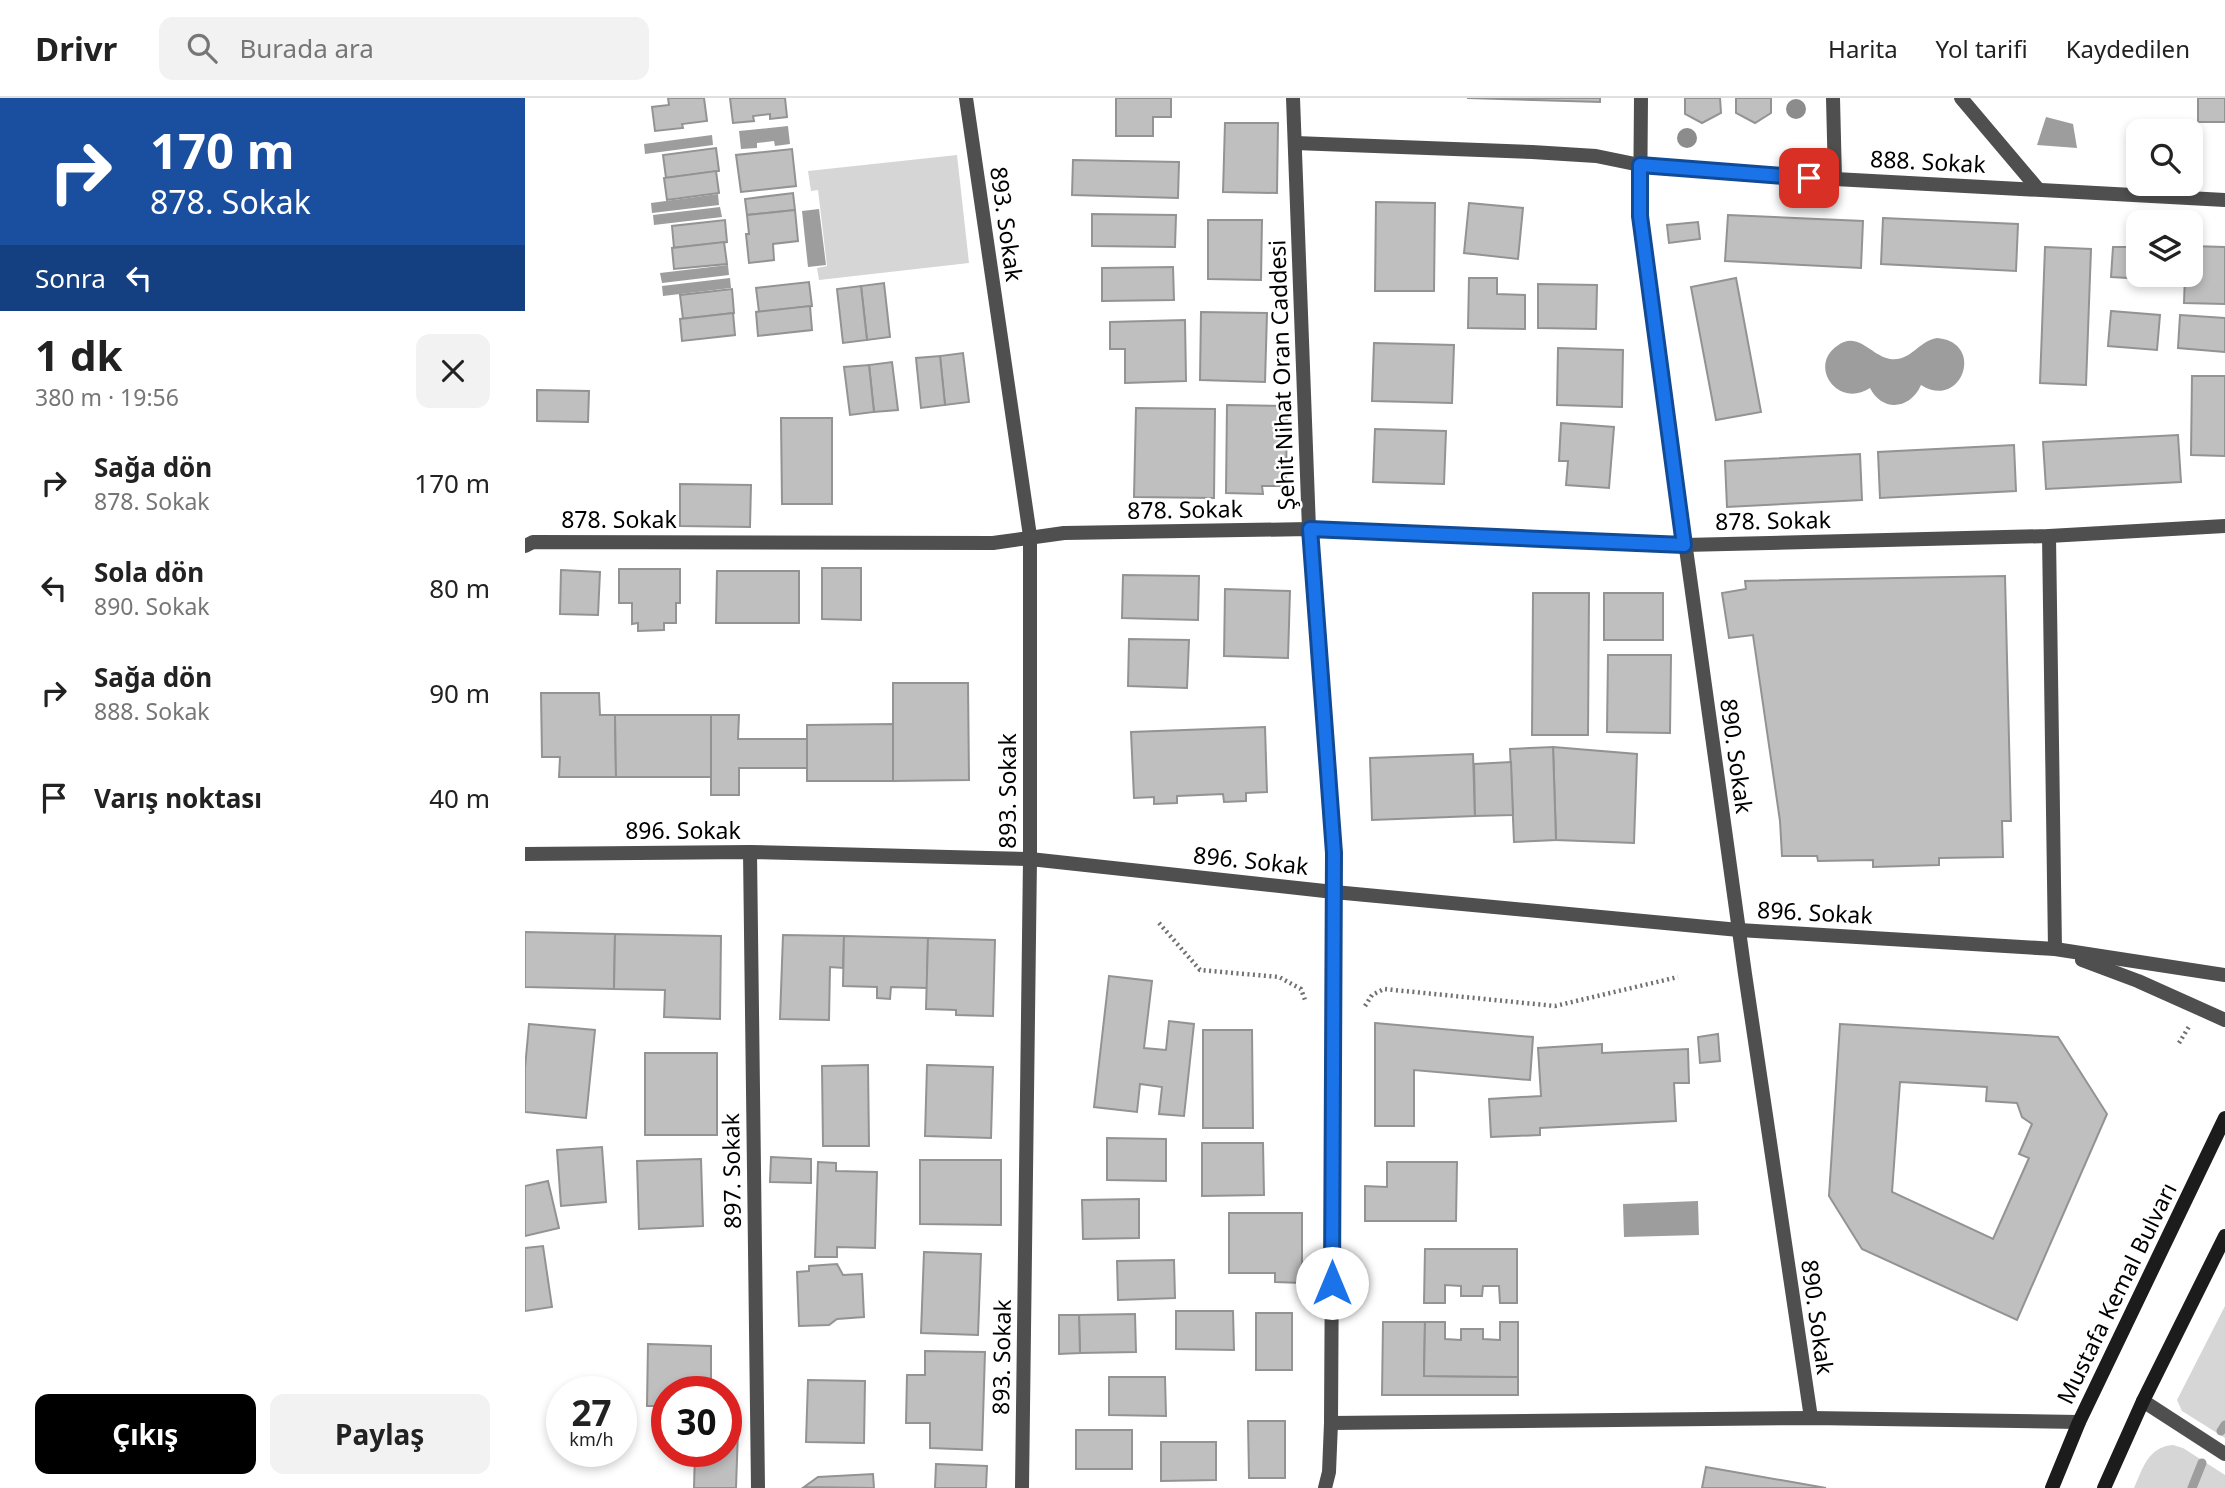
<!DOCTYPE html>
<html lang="tr">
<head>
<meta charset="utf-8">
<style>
	:root { --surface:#fff; --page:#f2f2f2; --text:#222; --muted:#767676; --line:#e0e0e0; --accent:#000 }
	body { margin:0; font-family:"Noto Sans",sans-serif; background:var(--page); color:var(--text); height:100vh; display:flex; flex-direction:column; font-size:26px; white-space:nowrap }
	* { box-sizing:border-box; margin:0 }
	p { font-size:23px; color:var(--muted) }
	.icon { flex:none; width:38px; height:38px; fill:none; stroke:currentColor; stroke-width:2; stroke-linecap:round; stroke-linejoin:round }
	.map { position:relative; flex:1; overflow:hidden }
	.details { display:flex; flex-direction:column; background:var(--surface); width:525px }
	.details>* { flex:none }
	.guide { background:#1a4fa0; color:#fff; overflow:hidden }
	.tools { position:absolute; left:1601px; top:21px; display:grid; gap:14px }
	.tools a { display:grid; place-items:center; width:77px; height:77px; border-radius:14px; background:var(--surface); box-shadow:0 4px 10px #0003; font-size:35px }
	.speed { position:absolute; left:21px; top:1278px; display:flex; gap:14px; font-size:35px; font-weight:700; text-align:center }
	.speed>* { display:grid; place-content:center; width:91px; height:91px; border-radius:50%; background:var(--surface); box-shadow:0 4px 10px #0003; line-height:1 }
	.speed small { font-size:18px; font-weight:400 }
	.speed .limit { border:10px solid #d22; background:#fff; color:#111 }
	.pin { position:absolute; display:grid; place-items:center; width:60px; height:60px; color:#fff; margin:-30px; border-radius:14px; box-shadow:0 4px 10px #0006 }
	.me { position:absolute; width:77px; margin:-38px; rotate:0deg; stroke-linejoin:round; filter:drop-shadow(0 0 5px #0008) }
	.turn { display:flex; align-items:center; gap:24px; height:147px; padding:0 35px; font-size:32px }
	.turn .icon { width:91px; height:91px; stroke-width:2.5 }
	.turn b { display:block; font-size:49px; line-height:60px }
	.then { display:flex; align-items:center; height:66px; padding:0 35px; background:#0003; gap:14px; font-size:26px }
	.round { display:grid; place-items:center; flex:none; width:74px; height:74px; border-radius:14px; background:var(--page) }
	.headline { display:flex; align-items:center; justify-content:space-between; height:119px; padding:0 35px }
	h1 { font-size:42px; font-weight:700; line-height:52px }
	.button { display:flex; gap:14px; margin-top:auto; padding:14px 35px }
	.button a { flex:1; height:80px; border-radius:14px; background:var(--accent); color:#fff; font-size:28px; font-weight:700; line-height:80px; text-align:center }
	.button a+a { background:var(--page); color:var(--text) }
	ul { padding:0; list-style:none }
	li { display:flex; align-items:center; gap:21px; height:105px; padding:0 35px }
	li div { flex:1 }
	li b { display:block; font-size:26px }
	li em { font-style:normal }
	header { display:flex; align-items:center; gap:42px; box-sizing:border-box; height:98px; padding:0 35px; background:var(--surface); border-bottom:2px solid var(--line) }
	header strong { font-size:33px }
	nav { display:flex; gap:38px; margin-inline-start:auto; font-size:24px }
	.search { width:490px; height:63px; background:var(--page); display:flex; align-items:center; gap:18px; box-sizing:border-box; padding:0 24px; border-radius:14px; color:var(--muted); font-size:26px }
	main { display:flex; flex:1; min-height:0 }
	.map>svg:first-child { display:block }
	.green { fill:#d6d6d6 }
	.water { fill:#9d9d9d }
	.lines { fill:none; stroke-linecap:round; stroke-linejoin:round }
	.stream { stroke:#9d9d9d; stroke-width:9 }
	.building { fill:#bfbfbf; stroke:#939393; stroke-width:2; fill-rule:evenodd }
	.path { stroke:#717171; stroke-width:4.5; stroke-dasharray:2 3.5; stroke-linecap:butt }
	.service { stroke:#4f4f4f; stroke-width:14 }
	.minor { stroke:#4f4f4f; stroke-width:14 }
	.tertiary { stroke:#4f4f4f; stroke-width:14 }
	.secondary { stroke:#1c1c1c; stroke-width:14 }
	.tree { fill:#8c8c8c }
	.route-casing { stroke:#114b97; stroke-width:18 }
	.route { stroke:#1a73e8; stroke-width:12 }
	.labels { text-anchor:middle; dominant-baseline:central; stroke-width:5; stroke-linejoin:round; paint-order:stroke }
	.street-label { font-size:23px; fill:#000; stroke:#fff }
</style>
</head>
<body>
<header>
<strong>Drivr</strong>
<div class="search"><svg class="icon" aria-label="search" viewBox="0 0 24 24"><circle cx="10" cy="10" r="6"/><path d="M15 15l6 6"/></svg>Burada ara</div>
<nav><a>Harita</a><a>Yol tarifi</a><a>Kaydedilen</a></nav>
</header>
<main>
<section class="details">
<div class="guide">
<div class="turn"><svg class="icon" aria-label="right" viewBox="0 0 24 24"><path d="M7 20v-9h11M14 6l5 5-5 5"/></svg><div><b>170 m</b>878. Sokak</div></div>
<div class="then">Sonra<svg class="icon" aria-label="left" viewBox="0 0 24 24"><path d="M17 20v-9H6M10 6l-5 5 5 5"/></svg></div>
</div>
<div class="headline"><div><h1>1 dk</h1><p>380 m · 19:56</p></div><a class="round"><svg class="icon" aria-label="close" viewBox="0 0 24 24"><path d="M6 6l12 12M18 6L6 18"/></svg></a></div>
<ul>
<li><svg class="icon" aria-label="right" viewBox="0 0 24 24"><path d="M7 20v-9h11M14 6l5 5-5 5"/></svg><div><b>Sağa dön</b><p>878. Sokak</p></div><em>170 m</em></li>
<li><svg class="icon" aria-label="left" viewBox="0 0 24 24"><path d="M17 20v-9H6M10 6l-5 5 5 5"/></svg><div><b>Sola dön</b><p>890. Sokak</p></div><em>80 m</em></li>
<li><svg class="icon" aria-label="right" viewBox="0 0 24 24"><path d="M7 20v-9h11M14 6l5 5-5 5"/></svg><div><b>Sağa dön</b><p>888. Sokak</p></div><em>90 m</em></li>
<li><svg class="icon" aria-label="arrive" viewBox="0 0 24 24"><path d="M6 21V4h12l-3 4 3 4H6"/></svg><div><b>Varış noktası</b></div><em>40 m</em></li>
</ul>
<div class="button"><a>Çıkış</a><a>Paylaş</a></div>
</section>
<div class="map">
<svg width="1700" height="1390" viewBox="0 0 1700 1390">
	<rect width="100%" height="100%" fill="#fff"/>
	<g class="green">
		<path d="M432 57 444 165 294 182 292 170 302 168 293 92 286 93 283 73Z"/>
		<path d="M1700 1208V1340L1657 1313 1652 1302Z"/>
		<path d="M1648 1347 1658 1350 1700 1377V1390H1609C1618 1370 1623 1349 1648 1347Z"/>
	</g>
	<g class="water">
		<path d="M1521 19 1548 26 1552 50 1512 47Z"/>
		<path d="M263 28 265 46 250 48 249 43 232 45V50L216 51 214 33Z"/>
		<path d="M187 37 188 47 120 56 119 46Z"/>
		<path d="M193 96 194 107 127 115 126 105Z"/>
		<path d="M195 109 197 119 129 127 128 117Z"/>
		<path d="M294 111 301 167 283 169 277 113Z"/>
		<path d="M203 167 204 177 137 185 135 175Z"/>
		<path d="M205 180 206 190 138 198 137 188Z"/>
		<path d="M1412 240C1461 244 1437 313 1396 287 1385 312 1357 314 1345 290 1313 311 1283 268 1312 248 1333 232 1346 258 1365 261 1386 264 1393 243 1412 240Z"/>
		<path d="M1173 1103 1174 1137 1099 1139 1098 1106Z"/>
	</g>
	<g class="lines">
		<g class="stream">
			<path d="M1696 1333 1700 1327"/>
			<path d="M1667 1390 1677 1365"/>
		</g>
	</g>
	<g class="building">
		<path d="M143 0H179L182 23 157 26 158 30 130 33 127 9 144 7Z"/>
		<path d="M205 0H260L262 19 245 21V16L228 18 229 23 208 25Z"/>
		<path d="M591 0H646V19H628V38H591Z"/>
		<path d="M942 0H1075V4Z"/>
		<path d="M1160 0H1195L1196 15 1177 25 1160 16Z"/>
		<path d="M1211 0H1246V15L1230 25 1211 15Z"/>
		<rect x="1673" y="0" width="27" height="24"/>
		<path d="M700 25H753L752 95 698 94Z"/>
		<path d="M191 50 194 73 141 80 138 57Z"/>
		<path d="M267 51 271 88 216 94 211 57Z"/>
		<path d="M548 62 654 64 653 100 547 97Z"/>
		<path d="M191 73 194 95 142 102 139 80Z"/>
		<path d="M268 95 270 112 222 117 220 101Z"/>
		<path d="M851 104 910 105 909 193H850Z"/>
		<path d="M944 105 998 110 993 161 939 155Z"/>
		<path d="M270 112 273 143 248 146 249 162 224 165 221 136H224L222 117Z"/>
		<path d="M567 116 651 117 650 149 567 148Z"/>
		<path d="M1203 117 1338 123 1336 170 1200 163Z"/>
		<path d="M1358 120 1493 126 1491 173 1356 166Z"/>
		<path d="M200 122 202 144 149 150 147 128Z"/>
		<path d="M683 122H737L736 182 683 181Z"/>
		<path d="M1173 124 1175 141 1144 145 1142 127Z"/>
		<path d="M199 144 202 166 149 171 147 150Z"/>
		<path d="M1666 148 1700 149V206L1659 205 1660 177H1666Z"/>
		<path d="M1520 149 1566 151 1561 287 1515 285Z"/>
		<path d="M1588 149H1614V177H1639V182L1586 179Z"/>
		<path d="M648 169 649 202 577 203V170Z"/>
		<path d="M944 180H972V196L1000 197V231L943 230Z"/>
		<path d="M1211 180 1236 314 1191 322 1166 189Z"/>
		<path d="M284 184 287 208 234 214 231 190Z"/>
		<path d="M359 185 365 239 342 242 336 188Z"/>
		<path d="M1013 186 1072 187 1071 231 1013 230Z"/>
		<path d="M336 188 342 242 318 245 312 191Z"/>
		<path d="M207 191 209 215 158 221 155 197Z"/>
		<path d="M285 208 287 232 233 238 231 214Z"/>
		<path d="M1586 213 1635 217 1632 252 1583 248Z"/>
		<path d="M676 214 742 215 740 284 675 282Z"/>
		<path d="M208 215 210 237 157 243 155 221Z"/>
		<path d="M1655 217 1700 220V254L1653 250Z"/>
		<path d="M660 222 661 283 600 285V251H585V224Z"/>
		<path d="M849 245 929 247 927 305 847 303Z"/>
		<path d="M1033 250 1098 252 1097 309 1032 307Z"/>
		<path d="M438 255 444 304 420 307 415 258Z"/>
		<path d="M415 258 420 307 396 310 391 260Z"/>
		<path d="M367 264 373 312 349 314 344 267Z"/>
		<path d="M344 267 349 314 325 317 319 269Z"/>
		<path d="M1667 278H1700V358L1666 357Z"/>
		<path d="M12 292 64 293 63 324 12 323Z"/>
		<path d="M702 307 762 308 761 388H737L738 396 701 395Z"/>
		<path d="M611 310 690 311 689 400 609 399Z"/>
		<path d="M256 320H307V406H257Z"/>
		<path d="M1036 325 1089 329 1084 390 1041 387 1043 363H1034Z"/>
		<path d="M850 331 921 333 919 386 848 384Z"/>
		<path d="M1653 337 1656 384 1521 391 1518 344Z"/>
		<path d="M1489 347 1491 393 1355 400 1353 354Z"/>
		<path d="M1335 356 1337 402 1202 409 1200 363Z"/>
		<path d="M155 386 226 387 225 429 155 428Z"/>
		<path d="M297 470H336V522L297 521Z"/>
		<path d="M94 471H155V505H151V525H139V532L113 533V525L107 526V505H94Z"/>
		<path d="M36 472 75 474 73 517 35 516Z"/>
		<path d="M192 473H274V525H191Z"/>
		<path d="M598 477 674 478 673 522 597 520Z"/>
		<path d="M1480 478 1486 723H1477L1478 759 1414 760V767L1348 769V762L1293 763 1292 758H1257L1255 723 1228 537 1204 540 1197 495 1221 491 1220 483Z"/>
		<path d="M700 491 765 493 763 560 699 558Z"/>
		<path d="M1008 495H1064L1063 637H1007Z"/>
		<rect x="1079" y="495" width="59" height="47"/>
		<path d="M604 541 664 542 662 590 603 588Z"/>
		<path d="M1083 557H1146L1145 635 1082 634Z"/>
		<path d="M368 585H443L444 682 368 683Z"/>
		<path d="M16 595H74L75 617H90L91 679H34L35 659H17Z"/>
		<path d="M90 617H186V679H91Z"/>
		<path d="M186 617H214L213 641H282V670H214V697H186Z"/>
		<path d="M368 626V683H282V627Z"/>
		<path d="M740 629 742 694 721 695V703L699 704 698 696 652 698V705L629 706V699L609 700 606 634Z"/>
		<path d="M1028 649 1112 656 1109 745 1031 742Z"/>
		<path d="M1028 649 1031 742 989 744 985 651Z"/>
		<path d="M948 656 950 718 847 722 845 660Z"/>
		<path d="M986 664 988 717 950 718 949 666Z"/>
		<path d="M0 834 90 836 89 891 0 889Z"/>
		<path d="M90 836 196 838 195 921 139 919 140 892 89 891Z"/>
		<path d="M258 837 319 838 318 870 305 869 304 922 255 921Z"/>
		<path d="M319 838 403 840 402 890 366 889 365 901 352 900V889L318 888Z"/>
		<path d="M403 840 470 842 468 918 431 917V912L401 911Z"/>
		<path d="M584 878 627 883 619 950 641 952 644 923 669 926 659 1018 634 1016 637 989 615 986 612 1014 569 1009Z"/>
		<path d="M850 925 1008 939 1005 982 889 972V1028H850Z"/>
		<path d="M4 926 70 932 61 1020 0 1014V970Z"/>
		<path d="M1315 926 1533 939 1582 1016 1492 1222 1337 1151 1304 1098ZM1375 984 1462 989 1461 1003 1492 1005 1497 1019 1507 1026 1494 1056 1504 1060 1468 1141 1367 1094Z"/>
		<path d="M678 932H727L728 1030H678Z"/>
		<path d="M1193 936 1195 963 1175 965 1173 939Z"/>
		<path d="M1077 946V955L1163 951 1164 985H1149L1151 1023 1015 1030V1037L966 1039 964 1001 1016 998 1013 950Z"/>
		<rect x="120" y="955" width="72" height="82"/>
		<path d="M343 967 344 1048H298L297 968Z"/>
		<path d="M402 967 468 969 466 1040 400 1038Z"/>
		<path d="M582 1040 641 1041V1083L582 1082Z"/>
		<path d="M677 1045H738L739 1097 677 1098Z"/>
		<path d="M77 1049 81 1104 36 1108 32 1052Z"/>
		<path d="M246 1059 286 1061V1085L245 1084Z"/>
		<path d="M176 1061 178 1128 114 1131 112 1063Z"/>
		<path d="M395 1062H476V1127L395 1126Z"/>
		<path d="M293 1064 311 1065V1073L352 1074 350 1150 312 1149V1159H290Z"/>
		<path d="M862 1064H932L931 1123H840V1088L862 1089Z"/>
		<path d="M23 1083 34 1130 0 1138V1088Z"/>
		<path d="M614 1101V1140L558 1141 557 1102Z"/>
		<path d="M704 1115H777V1185L750 1184V1175H704Z"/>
		<path d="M18 1148 27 1209 0 1213V1150Z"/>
		<path d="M900 1151H992V1205H975L974 1188H958L957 1198H936V1188L920 1187V1205H899Z"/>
		<path d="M399 1154 456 1156 453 1237 396 1235Z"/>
		<path d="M649 1162 650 1200 593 1202 592 1163Z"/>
		<path d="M312 1166 318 1177 337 1176 339 1219 312 1221 304 1227 274 1228 272 1174 284 1173V1168Z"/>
		<path d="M651 1213H708L709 1252 651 1251Z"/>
		<rect x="731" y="1215" width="36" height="57"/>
		<path d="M610 1216 611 1254 555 1255 554 1217Z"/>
		<path d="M534 1217H554L555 1255 534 1256Z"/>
		<path d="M858 1224H900L899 1278 993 1279V1297H857Z"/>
		<path d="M900 1224H920V1241L936 1242V1231H958V1241L975 1242V1224H993V1279L899 1278Z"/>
		<path d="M123 1246 186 1248V1293H142V1308H122Z"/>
		<path d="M400 1253 460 1254 457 1352 405 1350V1325H381L382 1277H400Z"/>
		<path d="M584 1279H640L641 1318 584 1317Z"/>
		<path d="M283 1282 340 1283 339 1345 281 1344Z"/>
		<path d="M723 1323H760V1380H724Z"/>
		<path d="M201 1332H213L211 1390H169L170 1353H201Z"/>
		<rect x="551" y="1332" width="56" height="39"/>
		<path d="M636 1344H691V1382L636 1383Z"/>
		<path d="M411 1366 462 1368 461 1390H410Z"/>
		<path d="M1181 1369 1301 1390H1177Z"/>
		<path d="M348 1376 349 1390 279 1389 293 1379Z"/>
	</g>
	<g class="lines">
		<g class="path">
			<path d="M634 825 675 872 754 879 776 891 780 902"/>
			<path d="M840 908 847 897 859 891 1030 908 1153 879"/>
			<path d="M1654 945 1665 927"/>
		</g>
		<path class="service" d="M1524 438 1530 851"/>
		<g class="minor">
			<path d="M441 0 505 438V761L497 1390"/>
			<path d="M1116 0 1115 119 1220 876 1286 1320"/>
			<path d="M1308 0 1310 81"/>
			<path d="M1436 0 1513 91"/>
			<path d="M770 45 1007 54 1071 58 1115 67 1153 70 1310 81 1700 102"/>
			<path d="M0 448 8 444 468 445 539 435 784 431 1159 447 1524 438 1700 428"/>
			<path d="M225 754 233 1390"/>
			<path d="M1618 1303 1700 1356"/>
			<path d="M806 1325 1286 1320 1554 1324"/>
			<path d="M800 1390 804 1374 806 1325 809 794"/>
		</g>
		<g class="tertiary">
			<path d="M768 0 784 431 809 755V794"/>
			<path d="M0 756 225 754 505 761 809 794 1214 832 1530 851 1700 877"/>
			<path d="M1557 862 1613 883 1700 922"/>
		</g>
		<g class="secondary">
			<path d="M1527 1390 1554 1324 1700 1020"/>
			<path d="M1579 1390 1618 1303 1700 1138"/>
		</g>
	</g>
	<g class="tree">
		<circle cx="1271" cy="11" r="10"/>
		<circle cx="1162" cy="40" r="10"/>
	</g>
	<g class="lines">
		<defs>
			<path id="route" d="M807 1185 809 755 785 431 1159 447 1115 118V67L1284 80"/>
		</defs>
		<use href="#route" class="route-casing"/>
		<use href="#route" class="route"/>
	</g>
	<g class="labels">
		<g class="street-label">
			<text transform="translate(1403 63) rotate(3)">888. Sokak</text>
			<text transform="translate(482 126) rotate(82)">893. Sokak</text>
			<text transform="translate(756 277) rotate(-92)">Şehit Nihat Oran Caddesi</text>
			<text transform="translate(660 411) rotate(-1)">878. Sokak</text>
			<text x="94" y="421">878. Sokak</text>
			<text transform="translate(1248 422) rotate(-1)">878. Sokak</text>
			<text transform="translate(1212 658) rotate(82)">890. Sokak</text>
			<text transform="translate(482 693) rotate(-90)">893. Sokak</text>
			<text x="158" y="732">896. Sokak</text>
			<text transform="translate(726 762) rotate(6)">896. Sokak</text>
			<text transform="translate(1290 814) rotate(3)">896. Sokak</text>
			<text transform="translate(206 1073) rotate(-91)">897. Sokak</text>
			<text transform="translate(1591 1195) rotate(-64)">Mustafa Kemal Bulvarı</text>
			<text transform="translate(1293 1219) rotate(82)">890. Sokak</text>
			<text transform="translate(476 1259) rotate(-89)">893. Sokak</text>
		</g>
	</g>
</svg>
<div class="tools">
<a><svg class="icon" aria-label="search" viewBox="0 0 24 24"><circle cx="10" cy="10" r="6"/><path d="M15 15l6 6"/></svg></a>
<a><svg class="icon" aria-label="layers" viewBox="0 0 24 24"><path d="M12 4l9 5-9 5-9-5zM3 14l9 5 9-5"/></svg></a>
</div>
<div class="speed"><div>27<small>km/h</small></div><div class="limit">30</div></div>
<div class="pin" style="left:1284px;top:80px;background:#d93025"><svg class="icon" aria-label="arrive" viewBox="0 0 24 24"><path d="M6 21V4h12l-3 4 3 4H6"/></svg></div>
<svg class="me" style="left:807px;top:1185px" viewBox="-20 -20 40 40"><circle r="19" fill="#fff"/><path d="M0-13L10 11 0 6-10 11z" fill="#1a73e8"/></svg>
</div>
</main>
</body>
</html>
